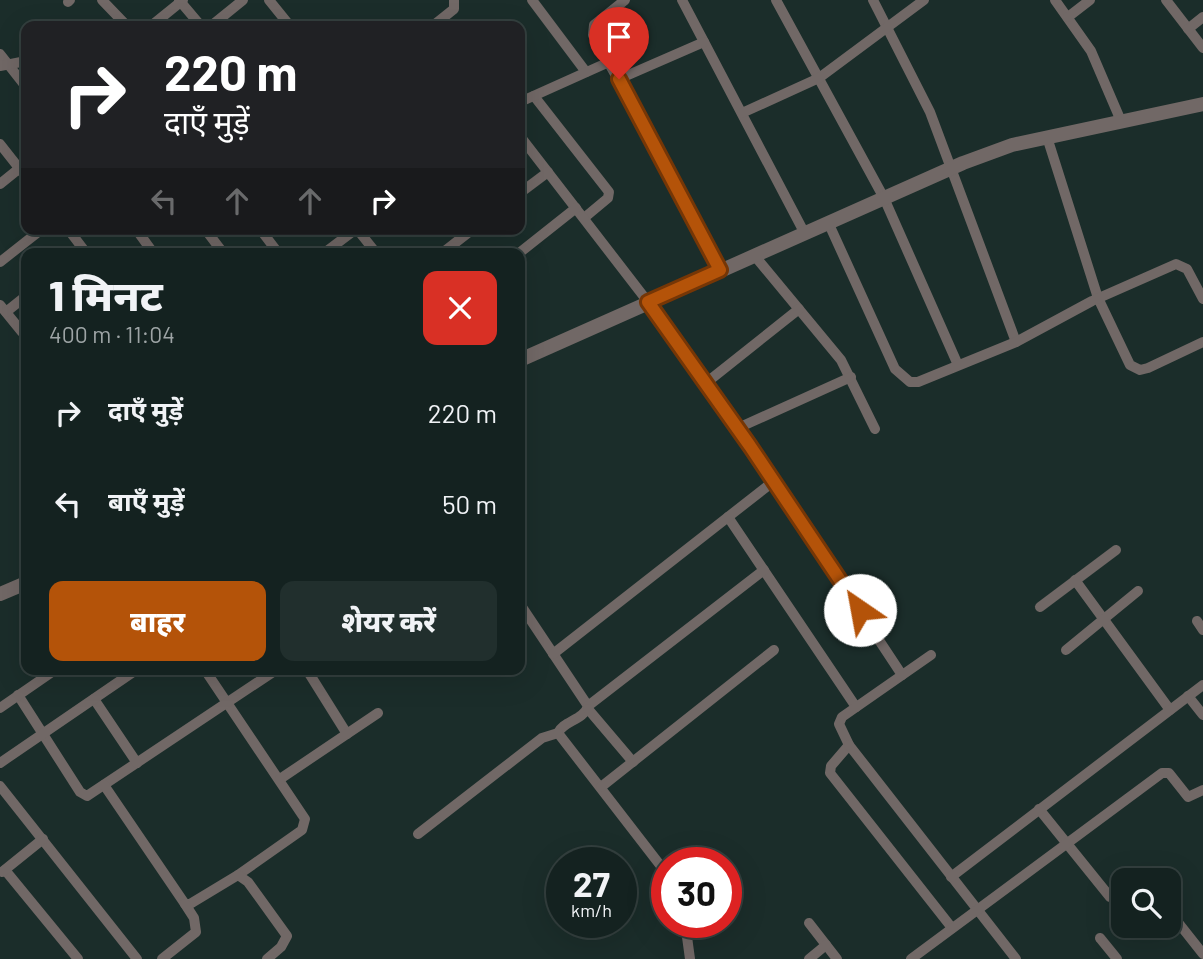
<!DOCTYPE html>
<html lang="hi">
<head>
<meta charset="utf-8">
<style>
	:root { --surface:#142220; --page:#212f2d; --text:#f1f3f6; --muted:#9da4a5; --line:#333f3e; --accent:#b45309 }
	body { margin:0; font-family:Barlow,"Noto Sans Devanagari",sans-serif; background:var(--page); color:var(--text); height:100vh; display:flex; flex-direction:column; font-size:26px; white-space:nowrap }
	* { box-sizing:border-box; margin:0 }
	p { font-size:23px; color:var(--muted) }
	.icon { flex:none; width:38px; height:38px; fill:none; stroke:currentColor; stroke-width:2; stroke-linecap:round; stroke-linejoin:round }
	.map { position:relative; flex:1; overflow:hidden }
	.side { position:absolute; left:21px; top:248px; width:504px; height:427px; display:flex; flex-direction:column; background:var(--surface); border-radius:14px; box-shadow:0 7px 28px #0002,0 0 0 2px var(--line) }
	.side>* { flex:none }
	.banner { position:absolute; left:21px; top:21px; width:504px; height:214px; border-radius:14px; box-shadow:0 7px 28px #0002,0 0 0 2px var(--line); background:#202124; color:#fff; overflow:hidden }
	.buttons { position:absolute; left:1111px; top:868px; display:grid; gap:14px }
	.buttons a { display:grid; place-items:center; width:70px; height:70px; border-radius:14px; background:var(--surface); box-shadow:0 7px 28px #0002,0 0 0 2px var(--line); font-size:35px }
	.speed { position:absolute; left:546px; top:847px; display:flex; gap:14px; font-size:35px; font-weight:700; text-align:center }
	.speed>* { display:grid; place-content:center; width:91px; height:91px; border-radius:50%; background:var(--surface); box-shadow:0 7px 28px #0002,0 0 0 2px var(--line); line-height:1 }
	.speed small { font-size:18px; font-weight:400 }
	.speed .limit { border:10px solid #d22; background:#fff; color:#111 }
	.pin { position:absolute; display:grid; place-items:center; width:60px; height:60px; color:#fff; margin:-72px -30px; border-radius:50% 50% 50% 0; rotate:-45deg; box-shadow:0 0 7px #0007 }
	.pin .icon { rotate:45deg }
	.me { position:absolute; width:77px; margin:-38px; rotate:327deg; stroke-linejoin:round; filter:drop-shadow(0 0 5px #0008) }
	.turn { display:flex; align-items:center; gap:24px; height:147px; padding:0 28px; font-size:32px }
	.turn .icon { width:91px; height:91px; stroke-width:2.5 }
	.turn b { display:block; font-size:49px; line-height:60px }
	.lanes { display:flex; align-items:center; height:66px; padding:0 28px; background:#0003; justify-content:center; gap:35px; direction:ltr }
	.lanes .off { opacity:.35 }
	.round { display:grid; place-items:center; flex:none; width:74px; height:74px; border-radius:14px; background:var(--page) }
	.headline { display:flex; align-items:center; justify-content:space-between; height:119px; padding:0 28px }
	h1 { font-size:42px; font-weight:800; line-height:52px }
	.button { display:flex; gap:14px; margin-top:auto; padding:14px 28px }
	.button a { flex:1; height:80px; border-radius:14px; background:var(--accent); color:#fff; font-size:28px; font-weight:800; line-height:80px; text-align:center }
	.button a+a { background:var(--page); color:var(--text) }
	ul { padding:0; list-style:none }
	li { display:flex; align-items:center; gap:21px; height:91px; padding:0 28px }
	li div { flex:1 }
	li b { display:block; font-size:26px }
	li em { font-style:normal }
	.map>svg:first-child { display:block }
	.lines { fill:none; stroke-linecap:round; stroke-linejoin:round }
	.minor { stroke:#716866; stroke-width:10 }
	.tertiary { stroke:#716866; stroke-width:14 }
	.route-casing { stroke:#753606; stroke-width:18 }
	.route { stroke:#b45309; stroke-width:12 }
</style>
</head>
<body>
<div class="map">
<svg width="1203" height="959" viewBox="0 0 1203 959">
	<rect width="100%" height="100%" fill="#1b2d2a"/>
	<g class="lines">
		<g class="minor">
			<path d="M102 0 127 26"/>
			<path d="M179 0 201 26"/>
			<path d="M269 0 290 26"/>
			<path d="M532 0 586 72"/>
			<path d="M625 0 594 25 593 35 659 152 720 270"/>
			<path d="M682 0 804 232"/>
			<path d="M776 0 884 198 958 365"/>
			<path d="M873 0 930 112 1016 342"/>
			<path d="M1055 0 1091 51 1121 121"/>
			<path d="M1166 0 1203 48"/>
			<path d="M68 2 70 0"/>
			<path d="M1068 17 1090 0"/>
			<path d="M434 25 454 9V0"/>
			<path d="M151 26 183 0"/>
			<path d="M211 26 243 0"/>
			<path d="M1188 29 1203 17"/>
			<path d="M0 54 26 87"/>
			<path d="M0 66 26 61"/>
			<path d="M619 79 704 42"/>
			<path d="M534 96 609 192 608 198 584 218"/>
			<path d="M520 102 609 62"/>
			<path d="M742 113 819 78 924 0"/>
			<path d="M520 136 648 302 774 481"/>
			<path d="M1047 137 1098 298 1130 365 1140 370 1148 368 1203 342"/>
			<path d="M0 144 26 177"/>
			<path d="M0 184 26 163"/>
			<path d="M520 193 548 172"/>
			<path d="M828 222 895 369 910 382H918L1016 342 1092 301 1176 264 1187 269 1203 299"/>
			<path d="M68 229 87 254"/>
			<path d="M136 229 154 254"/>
			<path d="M205 229 224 254"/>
			<path d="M260 229 279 254"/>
			<path d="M357 229 377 254"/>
			<path d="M323 254 356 229"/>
			<path d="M441 254 473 229"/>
			<path d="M518 254 576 208"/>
			<path d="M754 255 841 360 875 429"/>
			<path d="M0 262 42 229"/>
			<path d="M0 305 22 332"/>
			<path d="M6 312 26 296"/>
			<path d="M706 383 799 309"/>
			<path d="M738 428 851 377"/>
			<path d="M728 517 856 707"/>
			<path d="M1075 580 1170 710"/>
			<path d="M520 604 588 706C584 720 563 721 558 733L667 874"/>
			<path d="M1040 607 1116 550"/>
			<path d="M1197 621 1203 630"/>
			<path d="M1066 650 1138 591"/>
			<path d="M553 654 774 481 902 675"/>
			<path d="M931 655 842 717 839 724 849 745 831 766 830 773 952 928"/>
			<path d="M205 670 305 819 302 830 238 875"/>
			<path d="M307 670 347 734"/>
			<path d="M18 695 80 792 87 796 276 670"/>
			<path d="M1188 696 1203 715"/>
			<path d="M94 699 137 763"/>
			<path d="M588 706 764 570"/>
			<path d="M0 708 55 670"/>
			<path d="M588 709 633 762"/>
			<path d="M849 745 1016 959"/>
			<path d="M0 763 136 670"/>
			<path d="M280 779 378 713"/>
			<path d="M104 785 185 904H190L238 875 248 882 287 936 281 947 267 959"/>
			<path d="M0 786 137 959"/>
			<path d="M601 787 774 650"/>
			<path d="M1039 809 1110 897 1117 899 1124 896"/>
			<path d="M418 834 542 738 558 733"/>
			<path d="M5 870 78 959"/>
			<path d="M2 872 43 839"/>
			<path d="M951 877 1203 685"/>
			<path d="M1169 911 1203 954"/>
			<path d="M685 922 690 959"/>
			<path d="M809 923 837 959"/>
			<path d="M1100 938 1117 959"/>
			<path d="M162 959 196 932 194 918 185 904"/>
			<path d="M809 959 826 945"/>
			<path d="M911 959 1162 773H1169L1188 797 1203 790"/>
		</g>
		<g class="tertiary">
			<path d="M520 360 963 163 1012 145 1203 104"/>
			<path d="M0 594 26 583"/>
		</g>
	</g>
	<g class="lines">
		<defs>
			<path id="route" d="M619 79 720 270 648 302 750 446 860 610"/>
		</defs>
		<use href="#route" class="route-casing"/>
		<use href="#route" class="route"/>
	</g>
</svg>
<div class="buttons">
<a><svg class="icon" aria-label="search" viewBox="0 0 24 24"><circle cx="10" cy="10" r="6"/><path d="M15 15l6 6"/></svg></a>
</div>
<div class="speed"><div>27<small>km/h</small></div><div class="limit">30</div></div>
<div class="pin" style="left:619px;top:79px;background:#d93025"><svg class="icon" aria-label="arrive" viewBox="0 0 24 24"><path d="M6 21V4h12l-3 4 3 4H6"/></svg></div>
<svg class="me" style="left:860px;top:610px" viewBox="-20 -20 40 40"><circle r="19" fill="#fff"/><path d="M0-13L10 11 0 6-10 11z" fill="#b45309"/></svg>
<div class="banner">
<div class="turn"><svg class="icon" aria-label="right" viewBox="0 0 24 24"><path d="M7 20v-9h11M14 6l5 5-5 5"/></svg><div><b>220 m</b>दाएँ मुड़ें</div></div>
<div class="lanes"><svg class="icon off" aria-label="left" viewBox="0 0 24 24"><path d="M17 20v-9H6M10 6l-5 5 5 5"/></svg><svg class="icon off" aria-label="ahead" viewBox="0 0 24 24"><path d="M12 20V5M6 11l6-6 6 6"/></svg><svg class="icon off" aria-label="ahead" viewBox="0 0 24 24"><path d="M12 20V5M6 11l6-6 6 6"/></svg><svg class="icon" aria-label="right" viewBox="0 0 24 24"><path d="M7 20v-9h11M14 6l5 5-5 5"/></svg></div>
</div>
<section class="side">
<div class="headline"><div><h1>1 मिनट</h1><p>400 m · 11:04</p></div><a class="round" style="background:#d93025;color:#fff"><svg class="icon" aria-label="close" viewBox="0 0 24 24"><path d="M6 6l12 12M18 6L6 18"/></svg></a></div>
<ul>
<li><svg class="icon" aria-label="right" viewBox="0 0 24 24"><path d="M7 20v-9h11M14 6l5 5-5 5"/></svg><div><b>दाएँ मुड़ें</b></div><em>220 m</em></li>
<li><svg class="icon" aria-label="left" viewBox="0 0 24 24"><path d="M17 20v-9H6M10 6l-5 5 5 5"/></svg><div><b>बाएँ मुड़ें</b></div><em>50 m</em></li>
</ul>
<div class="button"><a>बाहर</a><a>शेयर करें</a></div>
</section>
</div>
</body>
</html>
